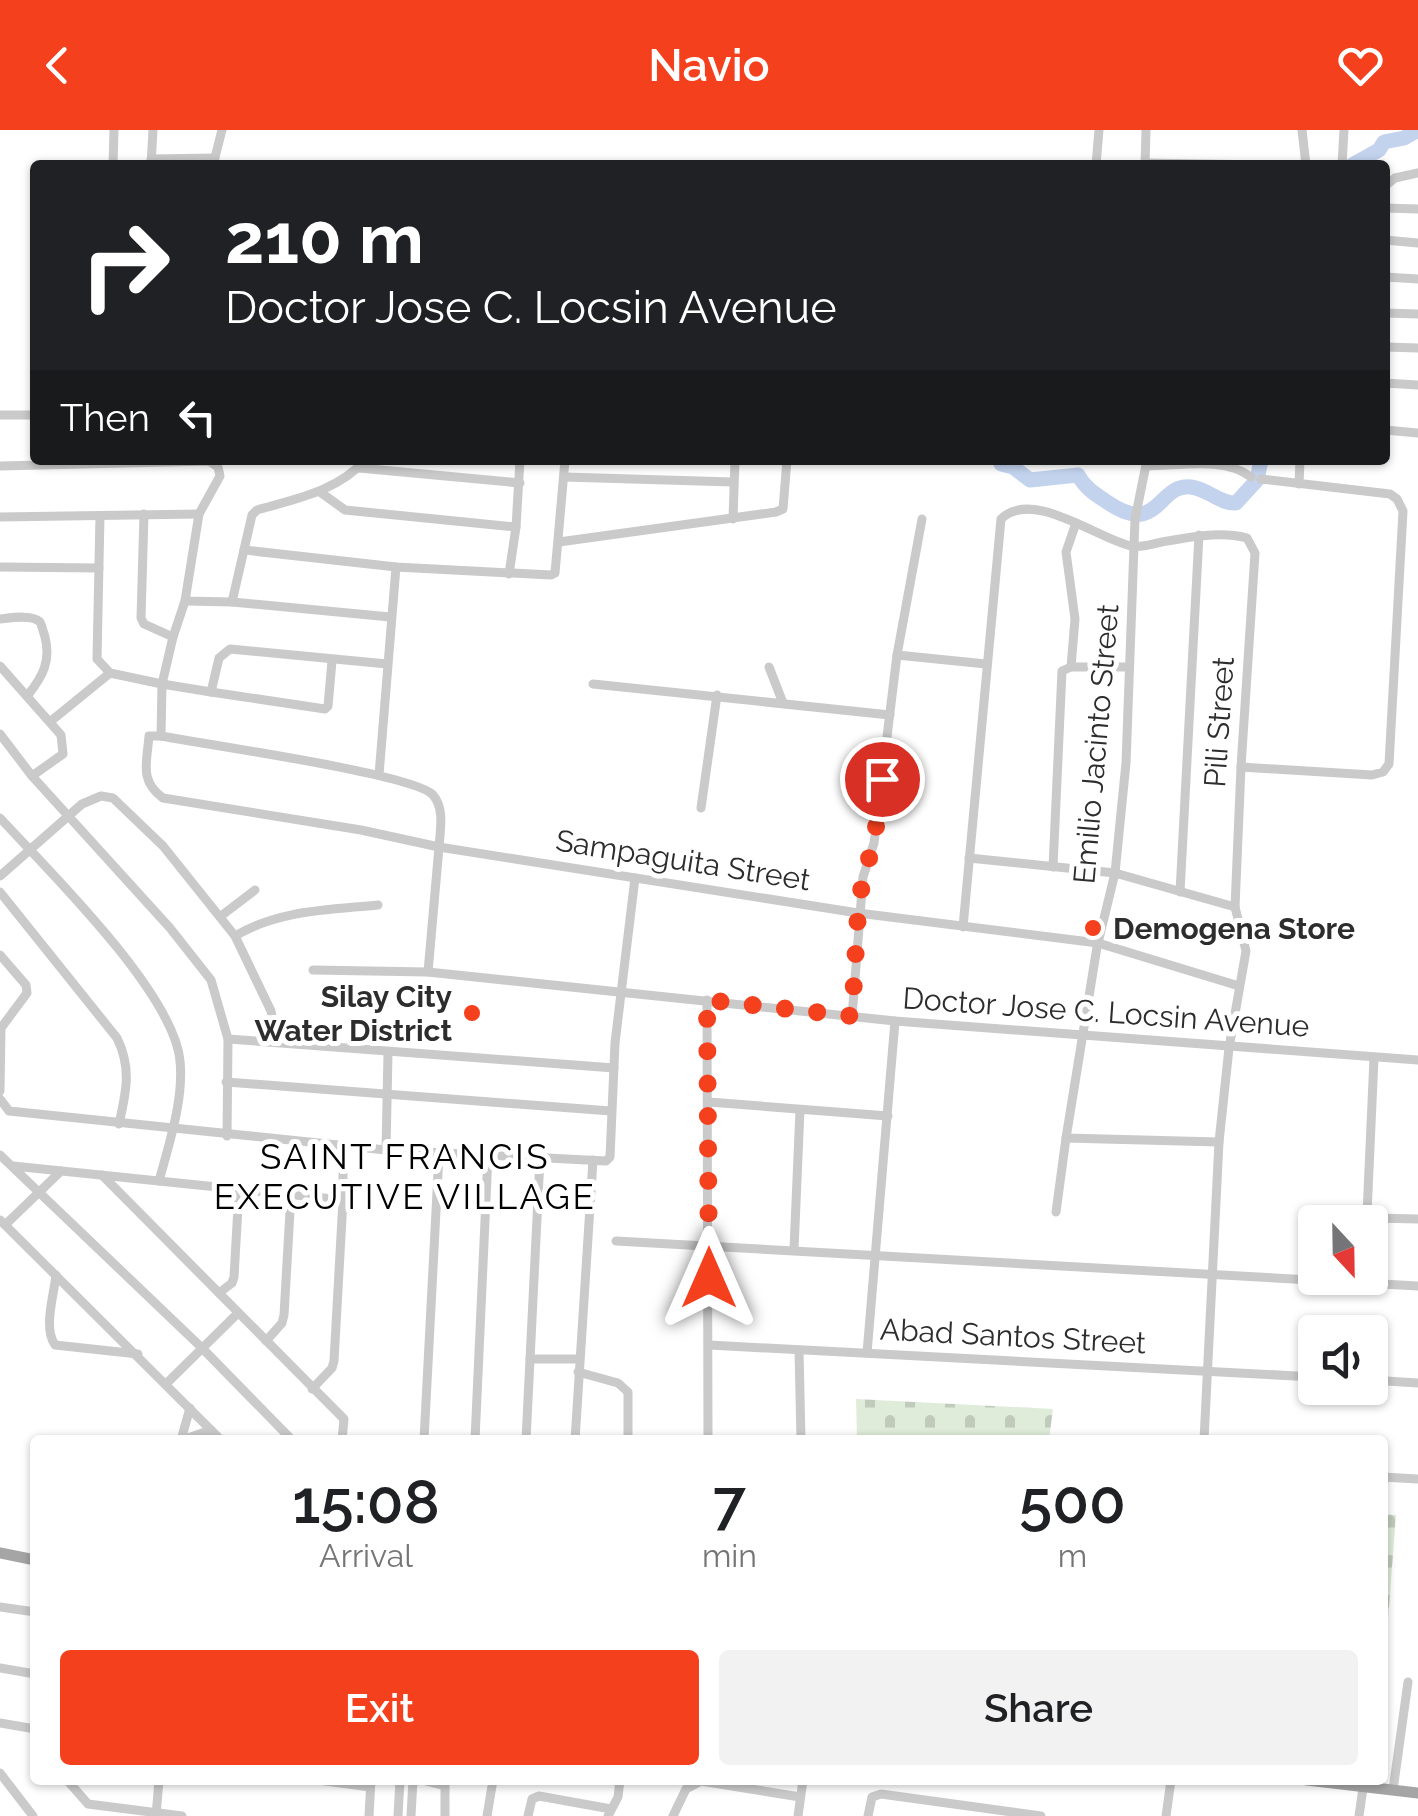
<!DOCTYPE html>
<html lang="en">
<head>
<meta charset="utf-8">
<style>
	:root { --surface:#fff; --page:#f2f2f2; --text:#202124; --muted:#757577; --accent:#f5401e }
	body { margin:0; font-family:Raleway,sans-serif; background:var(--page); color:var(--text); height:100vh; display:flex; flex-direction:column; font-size:38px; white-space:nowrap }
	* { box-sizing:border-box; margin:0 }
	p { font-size:32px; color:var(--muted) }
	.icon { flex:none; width:55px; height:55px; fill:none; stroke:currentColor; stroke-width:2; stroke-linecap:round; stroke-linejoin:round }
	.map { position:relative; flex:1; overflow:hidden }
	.drawer { position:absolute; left:30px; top:1305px; width:1358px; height:350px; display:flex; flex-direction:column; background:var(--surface); border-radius:10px; box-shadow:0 2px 8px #0004 }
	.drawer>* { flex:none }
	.guide { position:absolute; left:30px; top:30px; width:1360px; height:305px; border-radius:10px; box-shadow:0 2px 8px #0004; background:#202124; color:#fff; overflow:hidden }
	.needle { width:65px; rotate:158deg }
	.controls { position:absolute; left:1298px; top:1075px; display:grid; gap:20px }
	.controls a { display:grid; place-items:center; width:90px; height:90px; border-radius:10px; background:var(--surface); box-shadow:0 2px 8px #0004; font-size:50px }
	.pin { position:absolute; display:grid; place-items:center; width:85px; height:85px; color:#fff; margin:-42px; border:5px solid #fff; border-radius:50%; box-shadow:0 2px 10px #0007 }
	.me { position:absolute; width:110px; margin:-55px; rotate:0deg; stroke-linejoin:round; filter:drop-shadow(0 0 8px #0008) }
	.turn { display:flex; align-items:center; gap:35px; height:210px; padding:0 30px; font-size:45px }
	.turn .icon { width:130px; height:130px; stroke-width:2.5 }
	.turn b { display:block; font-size:70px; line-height:85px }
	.then { display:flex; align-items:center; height:95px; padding:0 30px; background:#0003; gap:20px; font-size:38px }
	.eta { display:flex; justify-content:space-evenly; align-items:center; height:170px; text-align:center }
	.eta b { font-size:60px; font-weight:600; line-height:70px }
	.cta { display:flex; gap:20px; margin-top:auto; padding:20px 30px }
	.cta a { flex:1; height:115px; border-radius:10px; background:var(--accent); color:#fff; font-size:40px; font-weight:600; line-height:115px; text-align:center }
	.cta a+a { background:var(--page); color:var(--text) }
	header { display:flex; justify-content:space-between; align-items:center; height:130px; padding:0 30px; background:var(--accent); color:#fff; font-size:45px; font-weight:600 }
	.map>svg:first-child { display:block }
	.cemetery { fill:url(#cemetery-stones) }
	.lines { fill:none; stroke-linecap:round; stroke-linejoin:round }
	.river { stroke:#c3d3ee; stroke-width:15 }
	.minor { stroke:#cacaca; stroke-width:9 }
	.major { stroke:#a5a5a5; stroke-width:11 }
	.route { stroke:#f5401e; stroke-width:18; stroke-dasharray:0 32.4 }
	.poi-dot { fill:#f5401e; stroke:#fff; stroke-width:4 }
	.labels { text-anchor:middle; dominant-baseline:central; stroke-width:10; stroke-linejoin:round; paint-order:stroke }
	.street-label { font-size:30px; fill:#2d2d2d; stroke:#fff }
	.poi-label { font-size:30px; font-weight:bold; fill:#2d2d2d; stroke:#fff; text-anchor:start }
	.quarter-label { font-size:35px; letter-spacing:2.5px; fill:#000; stroke:#fff }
</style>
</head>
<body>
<header><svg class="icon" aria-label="back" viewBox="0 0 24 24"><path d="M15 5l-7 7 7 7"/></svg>Navio<svg class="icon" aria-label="heart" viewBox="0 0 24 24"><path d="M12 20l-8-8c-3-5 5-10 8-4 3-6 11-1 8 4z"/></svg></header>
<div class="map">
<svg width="1418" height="1686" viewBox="0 0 1418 1686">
	<defs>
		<pattern id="cemetery-stones" width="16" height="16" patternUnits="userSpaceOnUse" patternTransform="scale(2.5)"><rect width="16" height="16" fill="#dfecd9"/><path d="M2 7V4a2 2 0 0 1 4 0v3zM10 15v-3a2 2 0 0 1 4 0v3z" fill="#c0cbbb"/></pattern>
	</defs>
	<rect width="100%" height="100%" fill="#fff"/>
	<g class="cemetery">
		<path d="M856 1269 1053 1279 1049 1310H857Z"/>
		<path d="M1383 1384 1396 1385 1383 1555 1382 1384Z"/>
	</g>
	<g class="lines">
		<g class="river">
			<path d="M1352 35 1379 20 1384 12 1404 8 1418 0"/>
			<path d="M1001 334 1013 337 1030 350 1078 345C1085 358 1095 364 1107 372 1160 408 1157 353 1191 357 1208 359 1220 374 1236 373L1257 350 1261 330"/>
		</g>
		<g class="minor">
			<path d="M1302 0 1306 35"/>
			<path d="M151 29 215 28"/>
			<path d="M1145 33 1263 35"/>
			<path d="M113 35 114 0"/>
			<path d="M151 35 153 0"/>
			<path d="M213 35 222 0"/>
			<path d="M1096 35 1099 0"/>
			<path d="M1145 35 1146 0"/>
			<path d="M1342 35 1344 0"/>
			<path d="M1385 56 1395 48 1418 43"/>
			<path d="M1385 78 1418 79"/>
			<path d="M1385 110 1418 113"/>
			<path d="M1385 147 1418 149"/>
			<path d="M1385 183 1418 184"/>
			<path d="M1385 217 1418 218"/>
			<path d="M1385 253 1418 255"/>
			<path d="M0 285H35"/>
			<path d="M1385 300 1418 303"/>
			<path d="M1147 330 1135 389 1126 633 1115 743 1097 817 1066 1008 1219 1012"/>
			<path d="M0 336 209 331 218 337 220 346 199 384 185 471 232 472 252 385 257 380C295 369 338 361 365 330"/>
			<path d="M1147 336C1180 336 1224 326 1251 347"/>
			<path d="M359 338 520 353"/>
			<path d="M564 347 733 352"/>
			<path d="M1299 354 1300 330"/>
			<path d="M320 362 345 380 516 397 520 330"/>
			<path d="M144 384 141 488 144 494 173 507 185 471"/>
			<path d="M100 386 97 529 110 543 162 554 173 507"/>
			<path d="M0 387 199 384"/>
			<path d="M733 389 735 330"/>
			<path d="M559 412 776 382 783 379 787 330"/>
			<path d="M244 420 396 437 551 445 555 443 565 330"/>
			<path d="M0 437 99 438"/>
			<path d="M509 444 516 397"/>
			<path d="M232 472 390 487"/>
			<path d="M0 489C10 488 32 484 40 492 41 493 44 504 45 507 51 531 43 546 28 565"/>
			<path d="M897 525 986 534"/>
			<path d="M387 534 230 519 219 528 211 562 162 554 161 606C202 614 415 644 433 665 445 679 440 700 439 717L858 783 1098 813 1239 856"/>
			<path d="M0 536 61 605 63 624 32 646"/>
			<path d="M769 537 783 573"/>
			<path d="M1071 537 1075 489 1066 422 1076 393"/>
			<path d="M593 554 890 585"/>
			<path d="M211 562 325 579 328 576 332 531"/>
			<path d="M51 591 110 543"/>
			<path d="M0 604 32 646 170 798 211 850 228 909 227 1006"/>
			<path d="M161 606H149C147 632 139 651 163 668L361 700 439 717 428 842"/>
			<path d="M1241 637 1372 645 1383 642 1389 634 1403 381 1397 369 1390 364 1261 349"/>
			<path d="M379 645 396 437"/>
			<path d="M701 678 717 565"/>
			<path d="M0 688C48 740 174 863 180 931 184 969 169 1014 159 1051"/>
			<path d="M969 728 1115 743 1235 777"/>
			<path d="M1053 737 1062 541 1071 537H1128"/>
			<path d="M0 746 82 674 101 666 113 668 163 716 235 806 271 881 277 912"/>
			<path d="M0 762 117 908C132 938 126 963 119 994"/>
			<path d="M1180 762 1199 405"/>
			<path d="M221 786 255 760"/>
			<path d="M963 797 1001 389C1032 358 1098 409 1131 416 1141 418 1152 414 1162 412 1189 407 1220 401 1247 408L1255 423 1241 637 1235 777 1246 821 1229 918 1219 1012 1204 1310"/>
			<path d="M235 806C279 780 328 780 378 775"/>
			<path d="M0 825 26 855 27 863 1 898 0 961"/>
			<path d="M313 840 428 842 895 891 1418 930"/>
			<path d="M707 870 708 1310"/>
			<path d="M852 887 863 747 874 713 897 525 922 389"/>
			<path d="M228 909 614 938"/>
			<path d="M1374 928 1367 1084 1373 1088 1418 1089"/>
			<path d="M226 952 611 981"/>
			<path d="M0 969 9 981 386 1020 606 1031 610 1027 615 913 635 748"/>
			<path d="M709 972 888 986"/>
			<path d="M386 1020 388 923"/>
			<path d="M0 1025 201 1217 292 1310"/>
			<path d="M13 1036 343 1070"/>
			<path d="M102 1045 344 1289 342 1310"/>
			<path d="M1056 1082 1066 1008"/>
			<path d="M0 1090 221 1310"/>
			<path d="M5 1095 61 1041"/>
			<path d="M616 1111 1418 1156"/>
			<path d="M794 1119 800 980"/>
			<path d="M56 1145C54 1165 43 1198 55 1215L138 1224"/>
			<path d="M219 1163 232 1153 234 1147 239 1059"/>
			<path d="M266 1211 282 1193 284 1185 291 1064"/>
			<path d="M709 1215 1315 1247"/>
			<path d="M799 1220 801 1310"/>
			<path d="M867 1223 895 891"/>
			<path d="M530 1229H579"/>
			<path d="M578 1242 618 1253 628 1262V1310"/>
			<path d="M1370 1250 1418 1253"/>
			<path d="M167 1253 238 1183"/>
			<path d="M312 1259 332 1238 334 1231 343 1070V1015"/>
			<path d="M181 1310 190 1278"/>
			<path d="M182 1310 211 1300"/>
			<path d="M424 1310 439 1024"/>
			<path d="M475 1310 488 1025"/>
			<path d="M526 1310 540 1028"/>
			<path d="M575 1310 593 1030"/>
			<path d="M1382 1347 1418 1349"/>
			<path d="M0 1477 35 1482"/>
			<path d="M0 1538 35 1544"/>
			<path d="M0 1593 35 1599"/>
			<path d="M0 1643 33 1686"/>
			<path d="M67 1650 88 1674 182 1686"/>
			<path d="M318 1650 370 1657"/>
			<path d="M422 1650 445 1656V1686"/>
			<path d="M1393 1660 1408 1552"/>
			<path d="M156 1686 159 1650"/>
			<path d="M369 1686 371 1650"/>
			<path d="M398 1686 400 1650"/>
			<path d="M411 1686 413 1650"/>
			<path d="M487 1686 493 1650"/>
			<path d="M528 1686 532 1669 539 1666 611 1679"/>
			<path d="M608 1686 618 1667 620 1650"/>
			<path d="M673 1686 686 1659 701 1651 800 1667"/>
			<path d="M798 1686 803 1650"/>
			<path d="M868 1686 872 1667 881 1664 1041 1686"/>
			<path d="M1166 1686 1171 1650"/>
			<path d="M1359 1686 1363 1658"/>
		</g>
		<g class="major">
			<path d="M0 1423 35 1430"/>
			<path d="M1307 1650 1418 1663"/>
		</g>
	</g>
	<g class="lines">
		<path class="route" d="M709 1148 707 870 852 886 858 783 863 747 874 713 882 649"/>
	</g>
	<g class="poi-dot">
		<circle cx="1093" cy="798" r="10"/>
		<circle cx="472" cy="883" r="10"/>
	</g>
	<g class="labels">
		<g class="street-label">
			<text transform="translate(1219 592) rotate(-86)">Pili Street</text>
			<text transform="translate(1096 614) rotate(-85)">Emilio Jacinto Street</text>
			<text transform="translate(683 730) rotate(9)">Sampaguita Street</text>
			<text transform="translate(1106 882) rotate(4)">Doctor Jose C. Locsin Avenue</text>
			<text transform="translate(1013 1206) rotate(3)">Abad Santos Street</text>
		</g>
		<g class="poi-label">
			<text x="1113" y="798">Demogena Store</text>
			<text x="452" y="866" text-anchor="end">Silay City<tspan x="452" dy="34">Water District</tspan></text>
		</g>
		<g class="quarter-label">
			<text x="405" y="1026">SAINT FRANCIS<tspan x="405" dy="40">EXECUTIVE VILLAGE</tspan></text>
		</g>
	</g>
</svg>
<div class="controls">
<a><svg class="needle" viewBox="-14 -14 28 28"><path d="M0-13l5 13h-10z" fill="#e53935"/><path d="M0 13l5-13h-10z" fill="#757577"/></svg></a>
<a><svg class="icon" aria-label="sound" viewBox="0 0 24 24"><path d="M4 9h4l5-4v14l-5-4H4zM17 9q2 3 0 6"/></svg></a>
</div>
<div class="pin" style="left:882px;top:649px;background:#d93025"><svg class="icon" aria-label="arrive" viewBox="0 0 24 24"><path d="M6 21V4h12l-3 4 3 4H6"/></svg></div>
<svg class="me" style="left:709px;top:1148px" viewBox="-20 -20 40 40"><path d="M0-17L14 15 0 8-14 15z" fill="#f5401e" stroke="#fff" stroke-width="4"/></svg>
<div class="guide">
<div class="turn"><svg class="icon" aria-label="right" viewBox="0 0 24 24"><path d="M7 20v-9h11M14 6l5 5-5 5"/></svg><div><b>210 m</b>Doctor Jose C. Locsin Avenue</div></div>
<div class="then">Then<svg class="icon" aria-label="left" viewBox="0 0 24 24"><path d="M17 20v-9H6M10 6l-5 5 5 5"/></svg></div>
</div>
<section class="drawer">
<div class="eta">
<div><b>15:08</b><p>Arrival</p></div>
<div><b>7</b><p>min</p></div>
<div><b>500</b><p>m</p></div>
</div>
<div class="cta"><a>Exit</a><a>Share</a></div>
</section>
</div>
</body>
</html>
